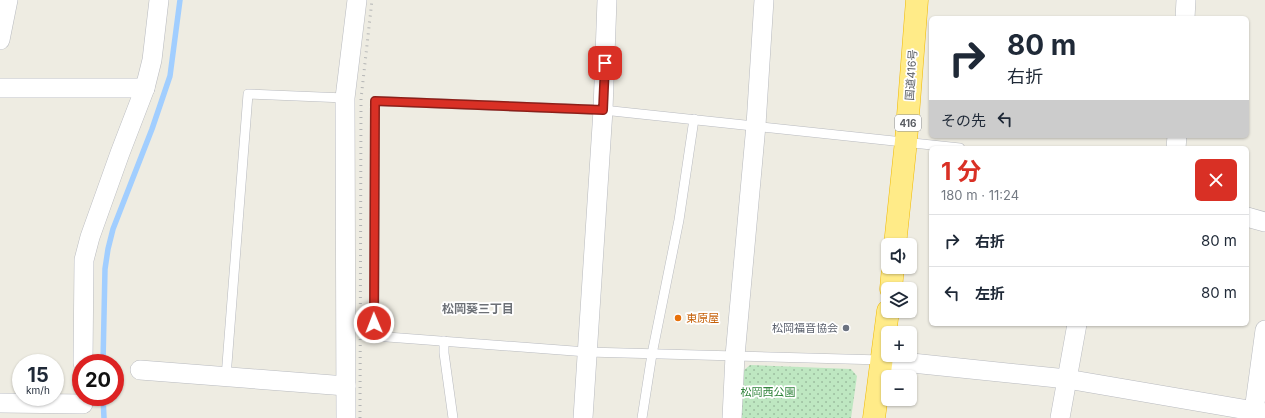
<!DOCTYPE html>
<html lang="ja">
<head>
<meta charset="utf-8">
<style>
	:root { --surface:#fff; --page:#f2f2f3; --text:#1f2937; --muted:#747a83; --line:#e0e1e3; --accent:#d93025 }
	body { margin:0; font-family:Inter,"Noto Sans JP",sans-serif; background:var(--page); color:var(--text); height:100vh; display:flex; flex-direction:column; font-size:15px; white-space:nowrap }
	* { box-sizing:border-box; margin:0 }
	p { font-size:13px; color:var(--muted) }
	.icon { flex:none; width:22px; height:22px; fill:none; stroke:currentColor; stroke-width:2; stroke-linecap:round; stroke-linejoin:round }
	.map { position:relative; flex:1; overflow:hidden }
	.drawer { position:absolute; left:929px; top:146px; width:320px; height:180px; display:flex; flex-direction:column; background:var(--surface); border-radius:6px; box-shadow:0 1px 3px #0004 }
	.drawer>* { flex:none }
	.hud { position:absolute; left:929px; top:16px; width:320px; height:122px; border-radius:6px; box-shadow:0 1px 3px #0004; background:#fff; color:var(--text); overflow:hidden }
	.tools { position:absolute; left:881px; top:238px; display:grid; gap:8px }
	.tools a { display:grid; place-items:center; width:36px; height:36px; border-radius:6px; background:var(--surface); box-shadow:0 1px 3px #0004; font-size:20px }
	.speed { position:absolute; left:12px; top:354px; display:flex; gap:8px; font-size:20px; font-weight:700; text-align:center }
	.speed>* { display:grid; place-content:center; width:52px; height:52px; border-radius:50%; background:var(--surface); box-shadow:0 1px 3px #0004; line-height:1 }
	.speed small { font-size:10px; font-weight:400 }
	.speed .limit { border:6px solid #d22; background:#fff; color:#111 }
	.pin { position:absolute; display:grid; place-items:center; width:34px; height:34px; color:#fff; margin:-17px; border-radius:8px; box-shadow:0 2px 6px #0006 }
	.me { position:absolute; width:44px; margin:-22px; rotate:359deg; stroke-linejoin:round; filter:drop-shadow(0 0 3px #0008) }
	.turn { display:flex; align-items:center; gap:14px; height:84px; padding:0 12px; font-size:18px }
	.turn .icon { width:52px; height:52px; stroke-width:2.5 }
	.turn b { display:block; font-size:28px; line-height:34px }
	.then { display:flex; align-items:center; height:38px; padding:0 12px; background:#0003; gap:8px; font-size:15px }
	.round { display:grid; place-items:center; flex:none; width:42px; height:42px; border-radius:6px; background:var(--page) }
	.head { display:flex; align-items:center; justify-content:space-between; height:68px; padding:0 12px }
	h1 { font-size:24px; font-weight:700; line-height:30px; color:var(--accent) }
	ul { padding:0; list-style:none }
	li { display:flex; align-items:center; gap:12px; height:52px; padding:0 12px; border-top:1px solid var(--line) }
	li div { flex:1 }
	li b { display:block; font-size:15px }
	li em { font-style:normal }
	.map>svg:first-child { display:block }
	.park { fill:url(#park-dots) }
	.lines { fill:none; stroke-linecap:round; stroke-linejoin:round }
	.stream { stroke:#a1ceff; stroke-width:5.5 }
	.lane-casing { stroke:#b8babf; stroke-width:10 }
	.street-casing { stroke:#b8babf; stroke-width:20 }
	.highway-casing { stroke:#f0b900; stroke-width:23 }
	.lane { stroke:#fff; stroke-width:9 }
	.street { stroke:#fff; stroke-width:19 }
	.highway { stroke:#ffeb88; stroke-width:22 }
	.rail { stroke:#b4b5b5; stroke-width:3; stroke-dasharray:1 5; stroke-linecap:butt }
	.route-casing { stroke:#8d1f18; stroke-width:10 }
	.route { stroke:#d93025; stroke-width:7 }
	.food-dot { fill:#e8710a; stroke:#fff; stroke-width:1.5 }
	.worship-dot { fill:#6b7280; stroke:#fff; stroke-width:1.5 }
	.labels { text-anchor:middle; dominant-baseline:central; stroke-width:3.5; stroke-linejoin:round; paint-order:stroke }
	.shield { fill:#fff; stroke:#8c8e92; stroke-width:1 }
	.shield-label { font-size:10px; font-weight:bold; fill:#5b5e64 }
	.street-label { font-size:11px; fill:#5b5e64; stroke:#fff }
	.food-label { font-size:11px; fill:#c56008; stroke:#fff; text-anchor:start }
	.worship-label { font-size:11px; fill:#5b616d; stroke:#fff; text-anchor:end }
	.park-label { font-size:11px; fill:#31843c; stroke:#fff }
	.neighbourhood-label { font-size:12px; font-weight:bold; fill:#6c7076; stroke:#fff }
</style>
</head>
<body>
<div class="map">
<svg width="1265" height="418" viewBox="0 0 1265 418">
	<defs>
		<pattern id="park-dots" width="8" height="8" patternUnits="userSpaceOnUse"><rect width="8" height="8" fill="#bee7c1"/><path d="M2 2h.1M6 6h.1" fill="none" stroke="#9dbea0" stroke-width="1.8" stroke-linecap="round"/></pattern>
	</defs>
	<rect width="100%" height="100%" fill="#eeece2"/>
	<path class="park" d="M750 365 851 369 857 376 851 418H740L743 371Z"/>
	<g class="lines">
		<g class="stream">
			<path d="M103 363 105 269 108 249 113 229 152 129 170 76 180 0"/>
			<path d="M103 397 104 418"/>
		</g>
		<defs>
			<g id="lane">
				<path d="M444 341V353L453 418"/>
				<path d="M882 360 587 352 374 336 375 101 603 110 960 148"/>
				<path d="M226 377 248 94 345 98"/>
				<path d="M642 418 652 354 679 220 694 119"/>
			</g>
			<g id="street">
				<path d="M1185 18 1186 0"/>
				<path d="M0 40 8 0"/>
				<path d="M0 88H145"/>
				<path d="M1176 148 1177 136"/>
				<path d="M1247 217 1265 222"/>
				<path d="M883 360 1067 379 1265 413"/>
				<path d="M83 363 84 260 90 237 120 153 145 88 152 60 159 0"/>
				<path d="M140 370 346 386"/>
				<path d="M0 403 83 404"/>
				<path d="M1254 411 1265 330"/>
				<path d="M346 418 345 98 357 0"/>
				<path d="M583 418 603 110 607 0"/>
				<path d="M732 418 735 356 756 125 764 0"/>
				<path d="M1060 418 1077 324"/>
			</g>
			<g id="highway">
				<path d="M895 245 906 141 917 0"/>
				<path d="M891 289 893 267"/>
				<path d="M874 418 888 311"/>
			</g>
		</defs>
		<use href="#lane" class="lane-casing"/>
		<use href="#street" class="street-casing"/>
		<use href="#highway" class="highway-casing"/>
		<use href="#lane" class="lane"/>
		<use href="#street" class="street"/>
		<use href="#highway" class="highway"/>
		<path class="rail" d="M360 418 361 99 372 0"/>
	</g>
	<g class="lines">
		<defs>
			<path id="route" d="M374 323 375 101 603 110 605 63"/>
		</defs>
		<use href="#route" class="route-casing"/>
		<use href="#route" class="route"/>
	</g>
	<circle class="food-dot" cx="678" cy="318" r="4"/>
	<circle class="worship-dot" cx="846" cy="328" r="4"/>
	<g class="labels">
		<rect class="shield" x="895" y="115" width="26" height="16" rx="3"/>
		<g class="shield-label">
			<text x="908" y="123">416</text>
		</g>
		<g class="street-label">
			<text transform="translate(911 75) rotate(-86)">国道416号</text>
		</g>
		<g class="food-label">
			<text x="686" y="318">東原屋</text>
		</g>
		<g class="worship-label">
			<text x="838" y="328">松岡福音協会</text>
		</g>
		<g class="park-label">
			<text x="768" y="392">松岡西公園</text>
		</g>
		<g class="neighbourhood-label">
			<text x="478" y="308">松岡葵三丁目</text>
		</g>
	</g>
</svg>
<div class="tools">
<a><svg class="icon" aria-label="sound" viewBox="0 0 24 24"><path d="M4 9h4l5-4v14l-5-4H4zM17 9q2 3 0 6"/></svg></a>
<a><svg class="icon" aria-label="layers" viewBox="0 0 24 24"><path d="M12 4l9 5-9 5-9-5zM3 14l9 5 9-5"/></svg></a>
<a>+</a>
<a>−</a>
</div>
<div class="speed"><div>15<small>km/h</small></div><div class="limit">20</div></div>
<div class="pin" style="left:605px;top:63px;background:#d93025"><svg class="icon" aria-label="arrive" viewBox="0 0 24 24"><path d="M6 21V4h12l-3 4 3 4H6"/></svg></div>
<svg class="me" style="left:374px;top:323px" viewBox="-20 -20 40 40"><circle r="17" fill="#d93025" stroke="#fff" stroke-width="3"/><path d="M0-11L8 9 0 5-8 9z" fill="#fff"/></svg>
<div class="hud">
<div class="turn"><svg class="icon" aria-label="right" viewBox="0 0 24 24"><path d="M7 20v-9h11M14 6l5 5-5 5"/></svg><div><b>80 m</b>右折</div></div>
<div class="then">その先<svg class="icon" aria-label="left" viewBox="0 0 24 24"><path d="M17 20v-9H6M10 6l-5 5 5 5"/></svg></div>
</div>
<section class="drawer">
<div class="head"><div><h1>1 分</h1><p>180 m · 11:24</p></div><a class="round" style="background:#d93025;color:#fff"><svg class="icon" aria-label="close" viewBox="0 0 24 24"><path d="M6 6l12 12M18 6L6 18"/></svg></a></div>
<ul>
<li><svg class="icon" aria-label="right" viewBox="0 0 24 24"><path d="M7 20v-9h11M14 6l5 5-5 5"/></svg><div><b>右折</b></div><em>80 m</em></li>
<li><svg class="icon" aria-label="left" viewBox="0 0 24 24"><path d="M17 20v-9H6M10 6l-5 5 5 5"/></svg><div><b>左折</b></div><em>80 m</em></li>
</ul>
</section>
</div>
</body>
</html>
